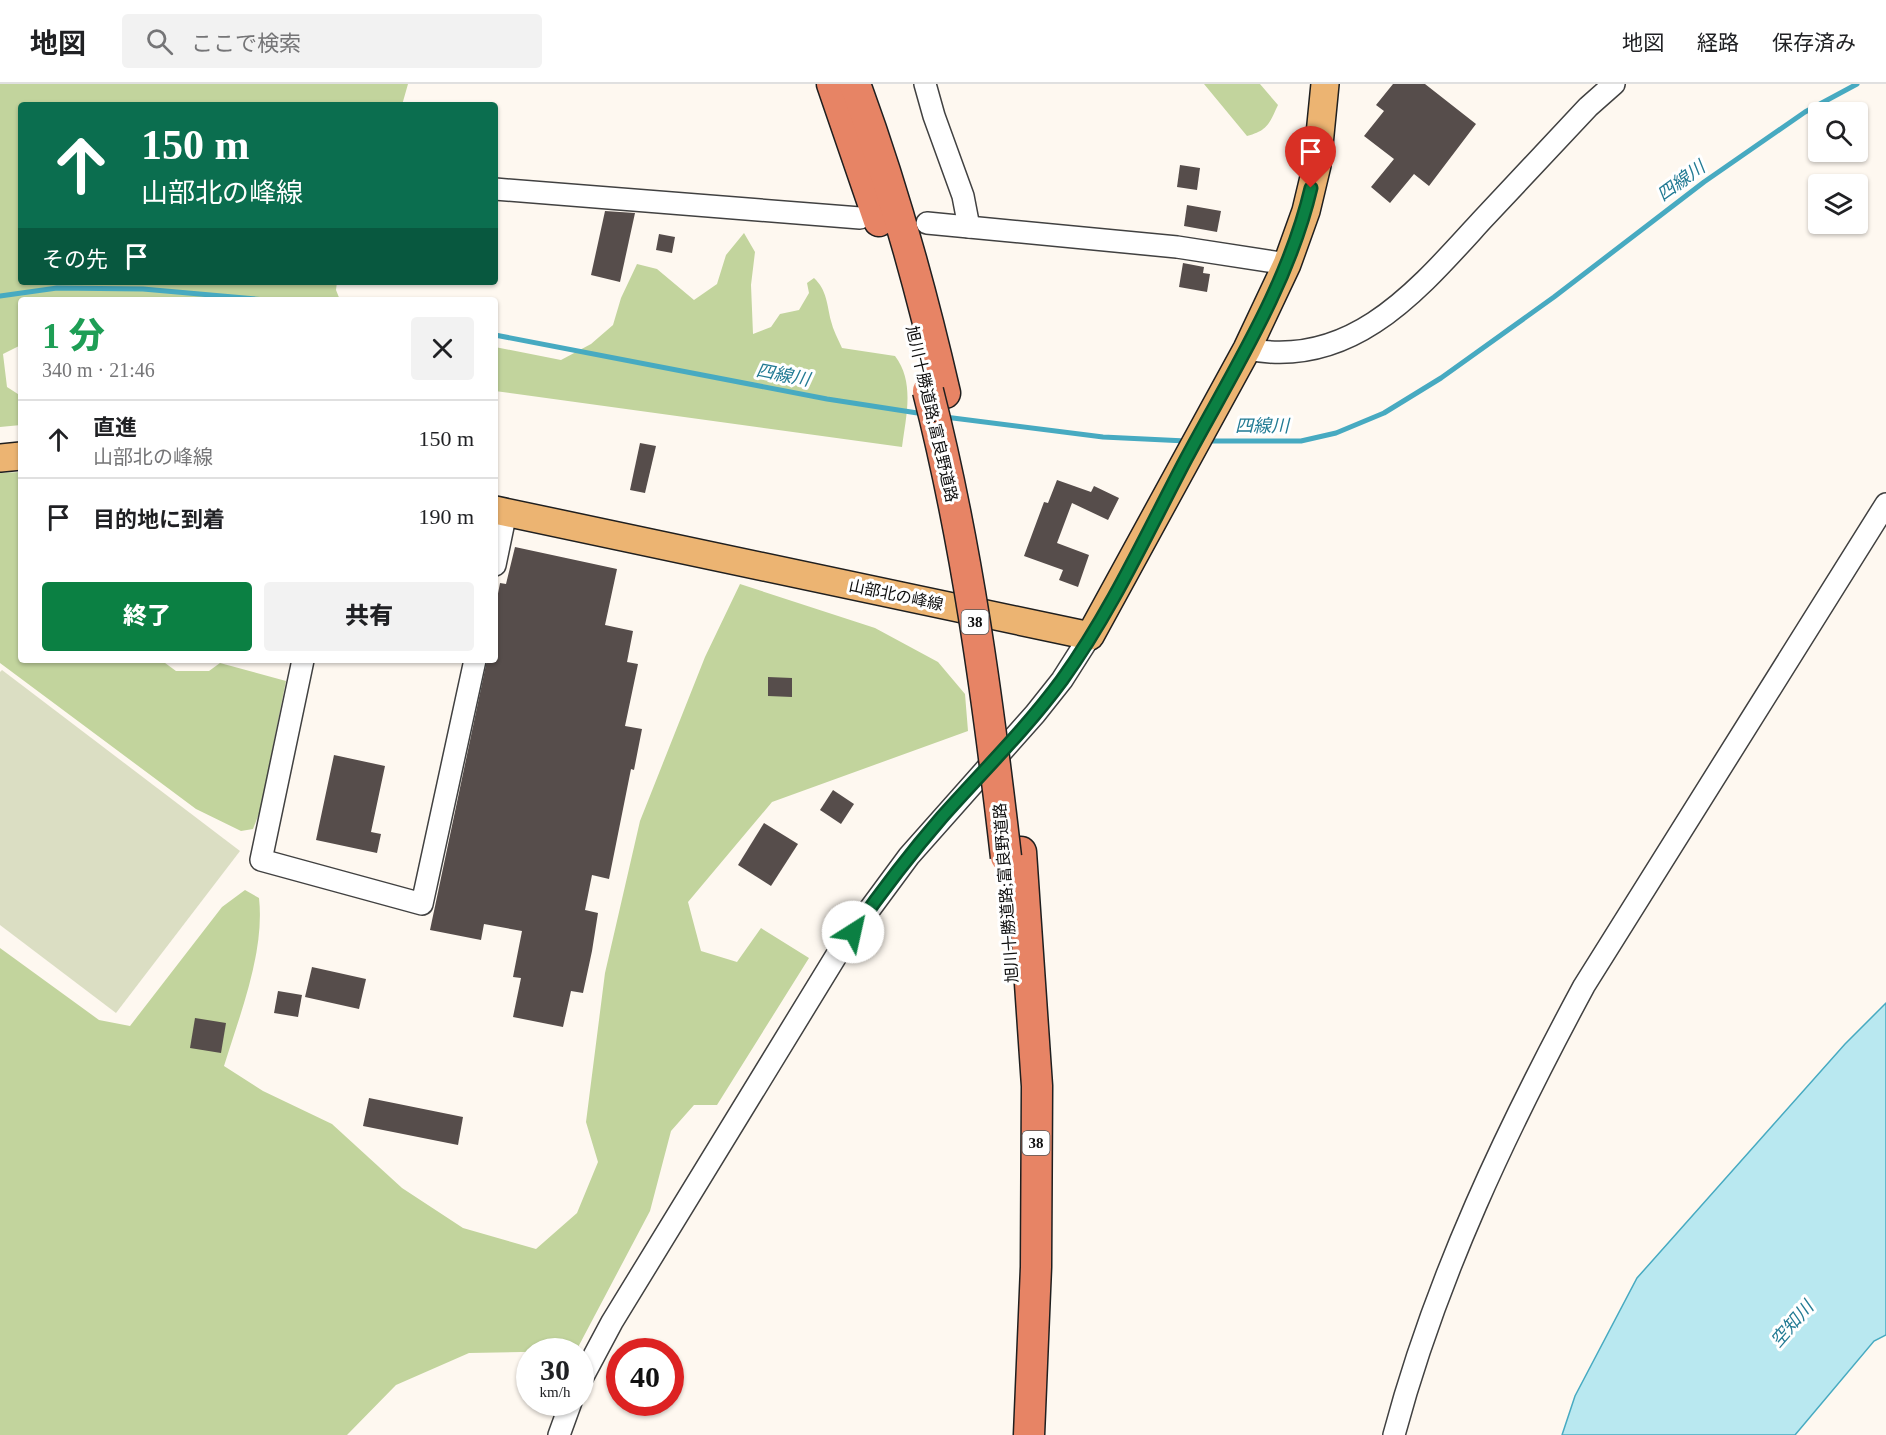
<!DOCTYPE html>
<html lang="ja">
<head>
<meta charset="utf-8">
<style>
	:root { --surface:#fff; --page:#f2f2f2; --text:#202124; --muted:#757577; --line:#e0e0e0; --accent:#0b8043 }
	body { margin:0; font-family:"Times New Roman","Noto Sans JP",serif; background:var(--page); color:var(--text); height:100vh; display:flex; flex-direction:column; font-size:22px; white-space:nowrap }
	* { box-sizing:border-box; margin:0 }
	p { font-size:20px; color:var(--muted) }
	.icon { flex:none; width:33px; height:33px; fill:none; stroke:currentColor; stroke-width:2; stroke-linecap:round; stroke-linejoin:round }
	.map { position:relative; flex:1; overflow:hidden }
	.side { position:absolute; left:18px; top:213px; width:480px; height:366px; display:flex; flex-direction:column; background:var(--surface); border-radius:6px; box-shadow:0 2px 4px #0004 }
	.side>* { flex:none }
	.guide { position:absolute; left:18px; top:18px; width:480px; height:183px; border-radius:6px; box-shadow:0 2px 4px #0004; background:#0b6e4f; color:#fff; overflow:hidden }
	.buttons { position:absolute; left:1808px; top:18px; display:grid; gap:12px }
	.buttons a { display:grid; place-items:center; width:60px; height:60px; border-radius:6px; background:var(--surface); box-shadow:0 2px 4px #0004; font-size:30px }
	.speed { position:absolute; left:516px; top:1254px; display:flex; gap:12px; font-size:30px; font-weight:700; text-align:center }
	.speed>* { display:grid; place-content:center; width:78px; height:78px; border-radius:50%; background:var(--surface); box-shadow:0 2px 4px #0004; line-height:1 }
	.speed small { font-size:15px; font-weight:400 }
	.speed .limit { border:9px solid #d22; background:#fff; color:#111 }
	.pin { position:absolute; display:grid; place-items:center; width:51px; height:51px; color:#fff; margin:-62px -26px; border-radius:50% 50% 50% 0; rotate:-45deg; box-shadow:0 0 6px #0007 }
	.pin .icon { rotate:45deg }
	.me { position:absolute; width:66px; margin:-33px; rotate:35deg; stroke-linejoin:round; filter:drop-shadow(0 0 4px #0008) }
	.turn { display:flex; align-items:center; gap:21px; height:126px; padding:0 24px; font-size:27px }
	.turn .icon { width:78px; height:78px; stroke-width:2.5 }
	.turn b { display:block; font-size:42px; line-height:51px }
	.then { display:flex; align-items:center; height:57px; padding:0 24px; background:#0003; gap:12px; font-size:22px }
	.round { display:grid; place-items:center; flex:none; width:63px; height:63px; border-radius:6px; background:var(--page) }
	.summary { display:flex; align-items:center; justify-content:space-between; height:102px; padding:0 24px }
	h1 { font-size:36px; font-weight:800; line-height:45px; color:#1e9e55 }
	.button { display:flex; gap:12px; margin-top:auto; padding:12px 24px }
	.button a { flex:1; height:69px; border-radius:6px; background:var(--accent); color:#fff; font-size:24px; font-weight:800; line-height:69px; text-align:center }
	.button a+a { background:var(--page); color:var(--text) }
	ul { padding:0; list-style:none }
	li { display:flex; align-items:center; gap:18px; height:78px; padding:0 24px; border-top:2px solid var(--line) }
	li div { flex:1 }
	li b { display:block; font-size:22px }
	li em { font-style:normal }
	header { display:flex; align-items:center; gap:36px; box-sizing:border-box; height:84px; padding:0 30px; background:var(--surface); border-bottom:2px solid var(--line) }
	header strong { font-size:28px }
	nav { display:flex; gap:33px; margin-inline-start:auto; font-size:21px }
	.search { width:420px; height:54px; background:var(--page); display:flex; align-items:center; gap:15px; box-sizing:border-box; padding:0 21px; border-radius:6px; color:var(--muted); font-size:22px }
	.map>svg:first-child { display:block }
	.forest { fill:#c2d49d }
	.cemetery { fill:#dbdec3 }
	.water { fill:#b9e8f0; stroke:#47aac1; stroke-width:1.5 }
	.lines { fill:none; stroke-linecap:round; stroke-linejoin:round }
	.stream { stroke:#47aac1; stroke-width:5 }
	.building { fill:#564d4b }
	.minor-casing { stroke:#414141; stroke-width:24 }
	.major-casing { stroke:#1f1f1f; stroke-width:30 }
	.highway-casing { stroke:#1f1f1f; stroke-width:33 }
	.minor { stroke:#fff; stroke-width:21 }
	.major { stroke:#ecb472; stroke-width:27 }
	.highway { stroke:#e78465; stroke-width:30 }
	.highway-bridge-casing { stroke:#1f1f1f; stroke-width:33; stroke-linecap:butt }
	.highway-bridge { stroke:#e78465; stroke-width:30 }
	.route-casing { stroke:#07532c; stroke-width:15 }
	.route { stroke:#0b8043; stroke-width:10 }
	.labels { text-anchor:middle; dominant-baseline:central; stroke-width:6; stroke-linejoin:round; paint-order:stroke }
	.shield { fill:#fff; stroke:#565656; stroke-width:1.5 }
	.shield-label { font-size:15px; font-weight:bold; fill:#0e0e0e }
	.street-label { font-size:16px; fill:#0e0e0e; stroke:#fff }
	.water-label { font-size:18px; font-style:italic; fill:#237b94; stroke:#fff }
</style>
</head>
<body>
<header>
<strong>地図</strong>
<div class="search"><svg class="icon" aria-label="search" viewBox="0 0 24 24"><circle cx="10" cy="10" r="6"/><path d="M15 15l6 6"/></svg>ここで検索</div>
<nav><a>地図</a><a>経路</a><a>保存済み</a></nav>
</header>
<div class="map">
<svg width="1886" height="1351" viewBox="0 0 1886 1351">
	<rect width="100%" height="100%" fill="#fef8f0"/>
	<g class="forest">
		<path d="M0 0H408L402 21H21V198H337L336 206 340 216H21V261L3 270 7 303 21 312V341L0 343Z"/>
		<path d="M1204 0H1260L1278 21C1269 40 1268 46 1247 52Z"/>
		<path d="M744 149 755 168 751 201 753 250 771 243 780 230 799 226 809 209 807 199 814 194C827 206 827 221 831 237 833 246 838 255 842 264L895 272C915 298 906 332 902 363L495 307V263L561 276 591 260 613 241 621 214 637 180 657 185 694 216 717 200 726 171Z"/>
		<path d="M21 388V576H161L176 587H209L220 579 286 597 260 727 253 745 241 747 196 725 0 579V389Z"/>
		<path d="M740 500 875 544 938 578 965 610 968 647 772 718 688 818 701 867 737 878 761 844 809 874 717 1021H694L671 1047 650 1127 576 1267 469 1269 396 1301 347 1351H0V864L99 936 130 942 222 823 245 806 259 814C265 868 240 930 224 982L263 1007 332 1040 402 1104 463 1144 536 1165 577 1129 598 1078 586 1038 605 889 640 737 705 573Z"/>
	</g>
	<path class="cemetery" d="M2 586 240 767 116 929 0 841V588Z"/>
	<path class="water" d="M1886 919V1251L1874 1257 1795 1351H1562L1575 1312 1637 1194 1845 960Z"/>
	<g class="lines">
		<g class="stream">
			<path d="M0 212 57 204 143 205 266 216"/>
			<path d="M495 251 827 315 924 330"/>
			<path d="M945 333 1103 353 1186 357"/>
			<path d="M1205 357H1301L1336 349 1384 329 1441 294 1554 213 1704 98 1805 28 1857 0"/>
		</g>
	</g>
	<g class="building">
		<path d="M1393 0H1425L1476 40 1429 102 1414 90 1390 119 1371 103 1394 75 1364 52 1384 27 1376 21Z"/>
		<path d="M1180 81 1200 84 1197 106 1177 103Z"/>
		<path d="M1187 121 1221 127 1217 148 1184 142Z"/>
		<path d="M605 127 635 129 620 198 591 191Z"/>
		<path d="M659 150 675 153 672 169 656 166Z"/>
		<path d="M1183 179 1204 183 1203 189 1210 190 1207 208 1179 203Z"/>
		<path d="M640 359 656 362 645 409 630 406Z"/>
		<path d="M1057 396 1091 408 1094 402 1119 414 1108 436 1072 419 1057 459 1089 471 1078 503 1059 496 1063 486 1024 472 1044 418 1048 419Z"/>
		<path d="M515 463 617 485 605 541 633 547 627 578 638 580 625 642 642 645 634 686 631 685 609 795 592 791 585 826 598 829 592 867 583 909 571 907 563 943 513 933 521 894 513 893 522 847 484 840 481 856 430 846 487 576H495V525L500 499 506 500Z"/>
		<path d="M768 593 792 594V613L768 612Z"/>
		<path d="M334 671 385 682 371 748 381 750 377 769 316 756Z"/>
		<path d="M833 706 854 720 841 740 820 726Z"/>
		<path d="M764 739 798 760 771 802 738 781Z"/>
		<path d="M312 883 366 895 359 925 305 913Z"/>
		<path d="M278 907 302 911 298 933 274 929Z"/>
		<path d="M195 934 226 939 221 969 190 964Z"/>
		<path d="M369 1014 463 1033 458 1061 363 1042Z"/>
	</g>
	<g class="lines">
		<defs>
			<g id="minor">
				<path d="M925 0 934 32 963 112 969 143"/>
				<path d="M495 105 860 134"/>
				<path d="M927 139 1177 163 1287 180"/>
				<path d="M1247 265C1352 286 1418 206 1482 136 1517 99 1552 61 1588 23L1614 0"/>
				<path d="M495 481 506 428"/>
				<path d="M303 576 261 776 422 820 475 576"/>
				<path d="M580 1298 612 1238 841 864 909 772 1035 630 1062 596 1090 552"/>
				<path d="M559 1351 571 1318"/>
				<path d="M1394 1351C1436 1193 1507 1045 1584 902L1886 420"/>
			</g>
			<g id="major">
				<path d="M0 374 21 372"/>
				<path d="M495 426 1090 552 1247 265 1287 180 1306 127 1317 81 1325 0"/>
			</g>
			<g id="highway">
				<path d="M832 0 879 137"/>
				<path d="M855 0C892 100 921 205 945 309"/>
				<path d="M1021 768 1037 1002 1036 1183 1029 1351"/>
			</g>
		</defs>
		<use href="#minor" class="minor-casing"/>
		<use href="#major" class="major-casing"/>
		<use href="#highway" class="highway-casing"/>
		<use href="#minor" class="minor"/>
		<use href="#major" class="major"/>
		<use href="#highway" class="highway"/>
		<defs>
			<path id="highway-bridge" d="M928 307C967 460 988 616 1006 773"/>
		</defs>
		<use href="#highway-bridge" class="highway-bridge-casing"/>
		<use href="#highway-bridge" class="highway-bridge"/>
	</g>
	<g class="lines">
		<defs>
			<path id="route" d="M853 848C881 808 910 770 942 733 982 688 1026 645 1062 596 1111 528 1147 449 1186 375 1233 287 1288 202 1311 104"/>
		</defs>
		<use href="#route" class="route-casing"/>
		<use href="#route" class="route"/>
	</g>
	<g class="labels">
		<g class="shield">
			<rect x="961.5" y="526" width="27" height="24" rx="4.5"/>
			<rect x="1022.5" y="1047" width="27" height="24" rx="4.5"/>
		</g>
		<g class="shield-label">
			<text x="975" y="538">38</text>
			<text x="1036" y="1059">38</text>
		</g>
		<g class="street-label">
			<text transform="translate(932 330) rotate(77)">旭川十勝道路;富良野道路</text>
			<text transform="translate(896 511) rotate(12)">山部北の峰線</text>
			<text transform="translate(1006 809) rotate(-94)">旭川十勝道路;富良野道路</text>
		</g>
		<g class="water-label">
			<text transform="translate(1681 97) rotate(-36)">四線川</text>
			<text transform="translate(783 291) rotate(11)">四線川</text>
			<text x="1262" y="342">四線川</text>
			<text transform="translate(1792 1240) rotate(-49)">空知川</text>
		</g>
	</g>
</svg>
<div class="buttons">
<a><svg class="icon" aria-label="search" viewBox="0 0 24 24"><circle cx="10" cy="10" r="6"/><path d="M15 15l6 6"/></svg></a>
<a><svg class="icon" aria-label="layers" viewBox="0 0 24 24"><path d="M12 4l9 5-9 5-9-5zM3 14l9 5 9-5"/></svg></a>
</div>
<div class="speed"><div>30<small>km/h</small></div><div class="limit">40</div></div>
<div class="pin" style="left:1311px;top:104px;background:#d93025"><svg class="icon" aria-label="arrive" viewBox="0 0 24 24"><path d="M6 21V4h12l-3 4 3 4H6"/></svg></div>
<svg class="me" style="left:853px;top:848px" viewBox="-20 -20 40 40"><circle r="19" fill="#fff"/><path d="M0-13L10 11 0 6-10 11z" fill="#0b8043"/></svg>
<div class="guide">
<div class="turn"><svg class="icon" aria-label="ahead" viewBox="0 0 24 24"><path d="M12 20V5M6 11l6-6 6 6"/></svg><div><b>150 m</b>山部北の峰線</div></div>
<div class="then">その先<svg class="icon" aria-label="arrive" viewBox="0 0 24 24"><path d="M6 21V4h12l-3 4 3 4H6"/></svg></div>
</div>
<section class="side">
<div class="summary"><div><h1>1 分</h1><p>340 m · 21:46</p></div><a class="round"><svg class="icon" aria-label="close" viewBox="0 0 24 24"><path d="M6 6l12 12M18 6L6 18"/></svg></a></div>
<ul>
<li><svg class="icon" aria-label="ahead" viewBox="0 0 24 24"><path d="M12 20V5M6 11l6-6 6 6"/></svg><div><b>直進</b><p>山部北の峰線</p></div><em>150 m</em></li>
<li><svg class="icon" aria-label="arrive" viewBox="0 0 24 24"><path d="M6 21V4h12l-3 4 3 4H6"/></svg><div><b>目的地に到着</b></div><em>190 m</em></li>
</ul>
<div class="button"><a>終了</a><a>共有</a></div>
</section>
</div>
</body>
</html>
